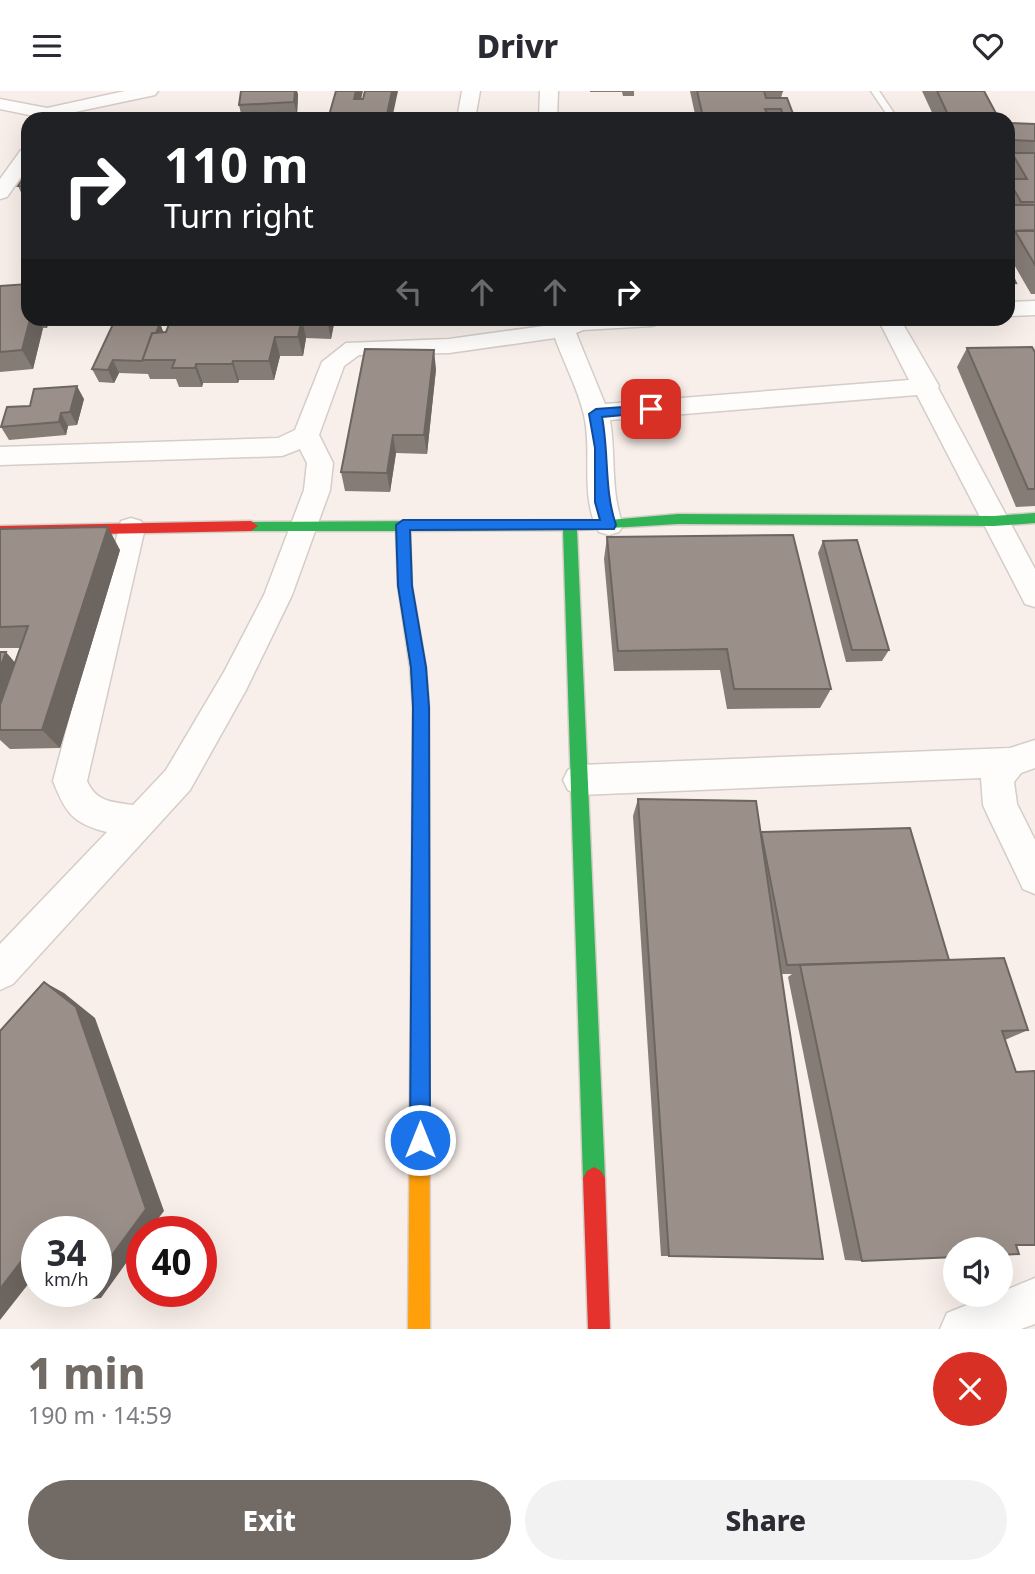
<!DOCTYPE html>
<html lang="en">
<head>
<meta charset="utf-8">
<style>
	:root { --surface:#fff; --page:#f2f2f3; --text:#2b2b33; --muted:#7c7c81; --accent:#716a65 }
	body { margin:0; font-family:"Noto Sans",sans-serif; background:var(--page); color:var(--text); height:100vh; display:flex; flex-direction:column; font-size:26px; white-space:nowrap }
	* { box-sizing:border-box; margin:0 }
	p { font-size:23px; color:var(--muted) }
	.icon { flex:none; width:38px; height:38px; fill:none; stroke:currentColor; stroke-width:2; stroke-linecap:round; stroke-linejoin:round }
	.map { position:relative; height:1238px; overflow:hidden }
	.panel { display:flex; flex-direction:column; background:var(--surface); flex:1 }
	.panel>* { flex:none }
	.guide { position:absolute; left:21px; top:21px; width:994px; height:214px; border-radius:21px; box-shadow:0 7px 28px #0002; background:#202124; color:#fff; overflow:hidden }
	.fabs { position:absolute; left:943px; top:1146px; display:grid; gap:14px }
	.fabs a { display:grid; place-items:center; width:70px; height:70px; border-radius:50%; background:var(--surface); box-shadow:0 7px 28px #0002; font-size:35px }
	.speed { position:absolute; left:21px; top:1125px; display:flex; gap:14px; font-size:35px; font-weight:700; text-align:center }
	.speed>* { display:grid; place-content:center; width:91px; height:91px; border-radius:50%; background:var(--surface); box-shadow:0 7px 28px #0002; line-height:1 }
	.speed small { font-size:18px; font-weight:400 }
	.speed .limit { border:10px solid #d22; background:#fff; color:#111 }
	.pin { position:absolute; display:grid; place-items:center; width:60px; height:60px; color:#fff; margin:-30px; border-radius:14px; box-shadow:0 4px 10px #0006 }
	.me { position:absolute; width:77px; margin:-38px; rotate:0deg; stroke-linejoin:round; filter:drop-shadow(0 0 5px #0008) }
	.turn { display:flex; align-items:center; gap:24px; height:147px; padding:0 28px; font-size:32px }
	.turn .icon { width:91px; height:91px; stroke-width:2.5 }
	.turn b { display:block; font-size:49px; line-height:60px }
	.lanes { display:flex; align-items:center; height:66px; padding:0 28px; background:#0003; justify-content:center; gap:35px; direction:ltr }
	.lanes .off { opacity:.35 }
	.round { display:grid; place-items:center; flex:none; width:74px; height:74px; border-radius:37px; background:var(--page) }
	.headline { display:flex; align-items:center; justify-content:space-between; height:119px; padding:0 28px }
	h1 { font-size:42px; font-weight:800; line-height:52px; color:var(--accent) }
	.primary-button { display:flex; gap:14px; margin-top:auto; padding:14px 28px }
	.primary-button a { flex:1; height:80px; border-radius:42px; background:var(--accent); color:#fff; font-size:28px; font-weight:800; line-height:80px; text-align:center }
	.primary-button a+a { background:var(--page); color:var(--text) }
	header { display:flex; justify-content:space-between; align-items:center; height:91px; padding:0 28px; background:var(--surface); font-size:32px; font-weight:800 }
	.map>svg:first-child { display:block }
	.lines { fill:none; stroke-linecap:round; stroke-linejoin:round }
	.lane-casing { stroke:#d4cdc8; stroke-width:3 }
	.street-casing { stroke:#d4cdc8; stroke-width:3 }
	.fast-casing { stroke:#d4cdc8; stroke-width:3 }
	.slow-casing { stroke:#d4cdc8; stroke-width:3 }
	.jam-casing { stroke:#d4cdc8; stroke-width:3 }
	.lane { fill:#fefdfc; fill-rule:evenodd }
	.street { fill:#fefdfc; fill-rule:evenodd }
	.fast { fill:#30b455; fill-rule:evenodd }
	.slow { fill:#ff9f0a; fill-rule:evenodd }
	.jam { fill:#e5322d; fill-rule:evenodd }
	.wall { fill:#857c76 }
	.shaded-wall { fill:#6c6560 }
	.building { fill:#9b9089; stroke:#6c6560; stroke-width:2 }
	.route { fill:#1a73e8; stroke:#114b97; stroke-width:2 }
</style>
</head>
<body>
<header><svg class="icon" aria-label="menu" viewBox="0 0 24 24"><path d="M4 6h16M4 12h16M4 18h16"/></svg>Drivr<svg class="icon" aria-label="heart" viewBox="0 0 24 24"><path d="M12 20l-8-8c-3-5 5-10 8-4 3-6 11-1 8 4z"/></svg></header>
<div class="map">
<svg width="1035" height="1238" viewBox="0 0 1035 1238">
	<rect width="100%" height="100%" fill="#f8efea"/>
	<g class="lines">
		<defs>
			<path id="lane" d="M871 0H879L898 28H890Z"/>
			<g id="street">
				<path d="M125 0H158L155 4 56 25 57 28H39V26L0 18V8L47 17Z"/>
				<path d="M462 0H480L475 28H457Z"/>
				<path d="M540 0H558L557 28H539Z"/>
				<path d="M28 57V76L7 106 0 108V88L21 59Z"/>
				<path d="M1035 210V224L1008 225V211Z"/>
				<path d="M570 228H662L659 233 651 235 583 239 576 242 605 313 909 289 878 228H900L939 295 938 297 1035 478V516L1025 513 917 304 610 329C616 365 610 400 623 434L619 441 609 444 599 441C579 405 593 363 584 324 578 298 564 272 555 247L449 262 359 264 344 275 319 344 333 372 330 399 292 504 246 599 190 699 13 893 0 899V853L107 741C73 733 65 721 53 690L121 430 131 427 141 430 145 437 87 690C96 711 112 711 133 714L166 679 224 581 264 504 304 399 307 372 300 358 282 365 0 374V356L278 347 295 339 322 271 346 252 449 248 558 233Z"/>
				<path d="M1035 649V677L1021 682 1014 691 1017 713 1035 749V803L1023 798 988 725 983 714 981 687 580 704 568 699 563 689 568 679 580 674 1010 657Z"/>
				<path d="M1035 1187V1233L1021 1238H940L947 1222 992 1204H1001V1201Z"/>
			</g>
			<path id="fast" d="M1035 422V432L994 435 678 433 577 439 605 1087 601 1094 594 1098 587 1094 583 1087 563 439 410 440 412 495 426 576 429 616V887L427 894 420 896 413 894 411 887 413 616 410 576 398 495 396 440H251L244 435 246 431 609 429 678 423 994 425Z"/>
			<path id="slow" d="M420 878 427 880 429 887 430 1238H408L411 887 413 880Z"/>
			<g id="jam">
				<path d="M251 430 258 435 251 440 0 445V435Z"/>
				<path d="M594 1076 601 1080 605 1087 610 1238H588L583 1087 587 1080Z"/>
			</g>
		</defs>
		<use href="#lane" class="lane-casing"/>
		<use href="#street" class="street-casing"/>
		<use href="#fast" class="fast-casing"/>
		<use href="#slow" class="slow-casing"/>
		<use href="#jam" class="jam-casing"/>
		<use href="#lane" class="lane"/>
		<use href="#street" class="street"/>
		<use href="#fast" class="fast"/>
		<use href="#slow" class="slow"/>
		<use href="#jam" class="jam"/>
	</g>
	<g class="wall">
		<path d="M241 0H297L298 4 297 24 242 27 239 14Z"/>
		<path d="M590 0H634V5H623L622 1H590Z"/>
		<path d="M690 0H783L781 7 795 28H696Z"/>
		<path d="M922 0H984L999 28H935Z"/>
		<path d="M1008 32 1035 33V203H1031L1008 163 1009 153H1008V114H1009L1008 112V88H1013L1008 78V71L1009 68H1008Z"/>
		<path d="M28 80V114H27L18 95Z"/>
		<path d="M1008 175 1016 192 1008 206Z"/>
		<path d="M0 195 28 228H49L47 237H43L33 278 0 281Z"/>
		<path d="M227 228H335L331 248 306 247 303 265H280L274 289H239L238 292H203L202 296H179L176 288H150L148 283 119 282 114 292 99 291 92 278 160 232 163 241 227 229Z"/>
		<path d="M967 257 1035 261V415L1016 416 957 276Z"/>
		<path d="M436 278 427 363 396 362 390 401 345 400 341 381Z"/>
		<path d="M84 308 77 334 68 335 66 344 9 349 1 336 30 315Z"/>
		<path d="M0 438 120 459 60 657 10 658 0 649V561L15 572 21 557H0Z"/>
		<path d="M607 446 831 598 820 617 727 618 720 579 614 580 604 468Z"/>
		<path d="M823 450 889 559 882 570 846 571 818 462Z"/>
		<path d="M638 708 760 743 949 869 1028 939 1005 949 1016 1154 862 1170 845 1169 788 886 792 883H781L669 1165H661L633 725Z"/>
	</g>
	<g class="shaded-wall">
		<path d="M295 0H297L298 4 297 24 294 11Z"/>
		<path d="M356 0H363L357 27 354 8Z"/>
		<path d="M392 0H398L392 28H386Z"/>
		<path d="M30 228H38L43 237 33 278 22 259Z"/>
		<path d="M42 228H49L47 237Z"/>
		<path d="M302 228 306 247 303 265 298 246Z"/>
		<path d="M327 228H335L331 248 327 229Z"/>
		<path d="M160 232 165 246 144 269Z"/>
		<path d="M275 246 280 265 274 289 269 270Z"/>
		<path d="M434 259 436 278 427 363 424 344Z"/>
		<path d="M113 269 119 282 114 292 108 279Z"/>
		<path d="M233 270 239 289 238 292 232 273Z"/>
		<path d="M196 273 203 292 202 296 195 277Z"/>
		<path d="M77 295 84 308 77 334 70 321Z"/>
		<path d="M61 322 68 335 66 344 59 331Z"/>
		<path d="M393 344 396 362 390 401 387 382Z"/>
		<path d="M108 436 120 459 60 657 42 639Z"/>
		<path d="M6 561 24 582 0 639V577Z"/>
		<path d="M44 891 64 902 95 927 164 1120 148 1141H142V1150L101 1207 79 1210 86 1200H96V1186Z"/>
		<path d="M37 1160V1182L0 1229V1198L23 1168Z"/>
	</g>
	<g class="building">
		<path d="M241 0H295L294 11 239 14Z"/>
		<path d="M336 0H356L354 8H363L365 0H392L386 28H328Z"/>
		<path d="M697 0H783H764L766 7H787L795 28H784L781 18H765L767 22H734L735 28H722V26H703Z"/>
		<path d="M937 0H984L999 28H950Z"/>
		<path d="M1008 32 1035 33V50L1010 49 1008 46Z"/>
		<path d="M1012 62H1035V111H1021L1008 88H1027Z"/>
		<path d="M28 80V95H18Z"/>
		<path d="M1008 114H1035V139L1011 140 1008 135Z"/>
		<path d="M1015 140H1035V174Z"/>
		<path d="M1008 175 1016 192 1008 191Z"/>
		<path d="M28 193V228H30L22 259 0 261V195Z"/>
		<path d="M171 228 227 229V228H327V229L302 228 298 246H275L269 270H233L232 273H196L195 277H172L175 269H142L152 242 166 241Z"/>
		<path d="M114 231 160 232 156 242H152L142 270 113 269 108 279 92 278Z"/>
		<path d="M1032 256 1035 261V398H1028L967 257Z"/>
		<path d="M365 258 434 259 424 344H393L387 382 341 381Z"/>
		<path d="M77 295 70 321 61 322 59 331 1 336 7 316 30 315 34 298Z"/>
		<path d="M108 436 42 639H0V614L28 535 0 536V438Z"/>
		<path d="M793 444 831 598H734L727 558 618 560 607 446Z"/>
		<path d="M857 449 889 559H852L823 450Z"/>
		<path d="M0 561H6L0 577Z"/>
		<path d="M638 708 756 710 823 1168 669 1165Z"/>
		<path d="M910 737 949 869 787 874 761 741Z"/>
		<path d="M1004 867 1028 939 1002 940 1016 981 1035 980V1154H1016L1019 1163 1001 1164V1158H956V1166L862 1170 800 874Z"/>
		<path d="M44 891 76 916 146 1118 96 1186V1141H37V1160L23 1168 0 1198V940Z"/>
		<path d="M75 1200H86L79 1210Z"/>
	</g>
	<path class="route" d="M651 314 655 315V321L602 326C609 362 604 399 616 434L614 438 410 439 412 495 426 576 429 616 430 1049 427 1056 420 1059 413 1056 410 1049 413 616 411 576 398 495 396 434 403 429H600L595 411V357L589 323 596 318Z"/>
</svg>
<div class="fabs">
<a><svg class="icon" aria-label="sound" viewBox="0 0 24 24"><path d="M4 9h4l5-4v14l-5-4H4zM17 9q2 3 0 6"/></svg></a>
</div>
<div class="speed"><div>34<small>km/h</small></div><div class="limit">40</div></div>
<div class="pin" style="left:651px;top:318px;background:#d93025"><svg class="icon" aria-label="arrive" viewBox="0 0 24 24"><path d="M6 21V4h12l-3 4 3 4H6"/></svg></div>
<svg class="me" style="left:420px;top:1049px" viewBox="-20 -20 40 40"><circle r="17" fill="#1a73e8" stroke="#fff" stroke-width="3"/><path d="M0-11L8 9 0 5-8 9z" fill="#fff"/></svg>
<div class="guide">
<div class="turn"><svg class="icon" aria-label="right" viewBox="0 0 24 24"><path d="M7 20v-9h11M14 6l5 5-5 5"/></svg><div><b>110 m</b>Turn right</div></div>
<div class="lanes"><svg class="icon off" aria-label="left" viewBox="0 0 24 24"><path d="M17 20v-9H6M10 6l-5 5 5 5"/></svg><svg class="icon off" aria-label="ahead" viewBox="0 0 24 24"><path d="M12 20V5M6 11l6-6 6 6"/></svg><svg class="icon off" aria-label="ahead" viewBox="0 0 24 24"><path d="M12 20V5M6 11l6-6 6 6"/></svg><svg class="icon" aria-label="right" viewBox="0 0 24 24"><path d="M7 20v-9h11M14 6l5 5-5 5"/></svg></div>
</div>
</div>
<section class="panel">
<div class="headline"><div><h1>1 min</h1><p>190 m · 14:59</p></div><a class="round" style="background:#d93025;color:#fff"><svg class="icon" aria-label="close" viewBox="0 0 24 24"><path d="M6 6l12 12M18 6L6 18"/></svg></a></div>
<div class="primary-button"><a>Exit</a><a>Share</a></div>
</section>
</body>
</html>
